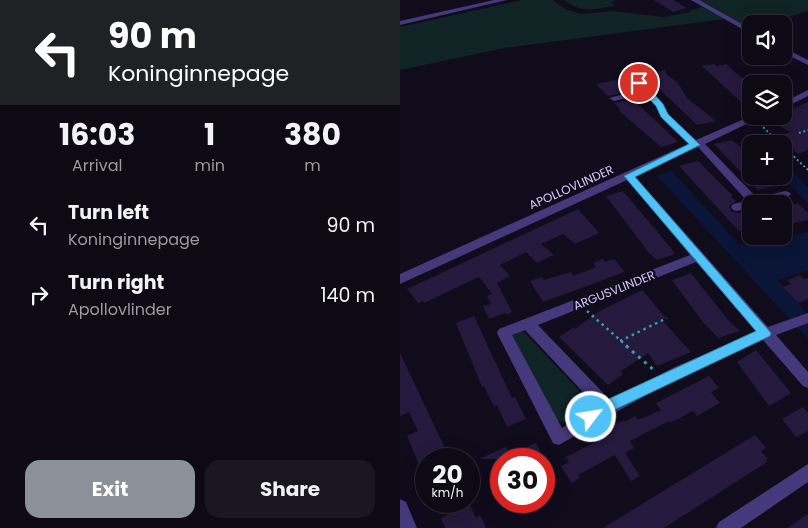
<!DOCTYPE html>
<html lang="en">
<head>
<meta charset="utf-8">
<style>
	:root { --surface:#0d0915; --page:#1b1722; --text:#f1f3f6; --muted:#9a9aa0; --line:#2d2a34; --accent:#8c9099 }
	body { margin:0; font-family:Poppins,sans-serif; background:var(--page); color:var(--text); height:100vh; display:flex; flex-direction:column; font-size:19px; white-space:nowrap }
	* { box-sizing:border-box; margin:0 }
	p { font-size:16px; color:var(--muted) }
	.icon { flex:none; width:28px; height:28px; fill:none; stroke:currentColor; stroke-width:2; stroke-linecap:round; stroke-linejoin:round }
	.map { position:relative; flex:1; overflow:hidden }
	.sheet { display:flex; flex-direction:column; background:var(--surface); width:400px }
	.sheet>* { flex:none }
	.hud { background:#202124; color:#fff; overflow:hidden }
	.controls { position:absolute; left:342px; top:15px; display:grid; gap:10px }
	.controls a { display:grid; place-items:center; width:50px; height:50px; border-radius:10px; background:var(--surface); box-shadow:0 5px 20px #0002,0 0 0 1px var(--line); font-size:25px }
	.speed { position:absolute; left:15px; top:448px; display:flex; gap:10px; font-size:25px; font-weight:700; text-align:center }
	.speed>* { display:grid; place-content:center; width:65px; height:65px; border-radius:50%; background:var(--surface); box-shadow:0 5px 20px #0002,0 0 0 1px var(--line); line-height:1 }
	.speed small { font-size:12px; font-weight:400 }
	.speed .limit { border:8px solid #d22; background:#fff; color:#111 }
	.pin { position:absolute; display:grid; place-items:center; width:42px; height:42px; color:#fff; margin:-21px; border:2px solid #fff; border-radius:50%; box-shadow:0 1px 5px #0007 }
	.me { position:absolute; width:55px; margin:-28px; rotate:59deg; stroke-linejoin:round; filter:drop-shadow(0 0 4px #0008) }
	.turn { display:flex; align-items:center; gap:18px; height:105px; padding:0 25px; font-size:22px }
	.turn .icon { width:65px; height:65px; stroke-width:2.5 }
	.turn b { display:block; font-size:35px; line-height:42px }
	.eta { display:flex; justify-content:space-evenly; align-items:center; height:85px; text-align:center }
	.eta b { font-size:30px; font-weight:700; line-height:35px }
	.primary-button { display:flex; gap:10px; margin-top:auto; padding:10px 25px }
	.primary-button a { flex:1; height:58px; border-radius:15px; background:var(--accent); color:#fff; font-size:20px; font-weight:700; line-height:58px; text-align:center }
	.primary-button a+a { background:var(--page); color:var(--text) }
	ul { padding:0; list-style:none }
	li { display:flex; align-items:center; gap:15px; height:70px; padding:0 25px }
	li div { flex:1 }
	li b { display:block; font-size:19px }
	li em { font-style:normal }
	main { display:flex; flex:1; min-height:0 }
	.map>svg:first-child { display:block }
	.green { fill:#102426 }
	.water { fill:#0a1537 }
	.building { fill:#25193d }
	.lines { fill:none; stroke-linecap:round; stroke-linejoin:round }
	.path-far2 { stroke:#32a0a9; stroke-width:2; stroke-dasharray:2 2.5; stroke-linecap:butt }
	.path-far1 { stroke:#32a0a9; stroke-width:2.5; stroke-dasharray:2.5 4; stroke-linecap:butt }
	.path { stroke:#32a0a9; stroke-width:3; stroke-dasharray:3 5; stroke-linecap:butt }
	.minor { fill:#44397a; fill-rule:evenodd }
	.route { fill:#4fc3f7; stroke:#337fa1 }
	.labels { text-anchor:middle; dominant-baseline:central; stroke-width:5; stroke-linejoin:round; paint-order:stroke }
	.street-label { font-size:12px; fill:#d7cafd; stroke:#110c1c }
</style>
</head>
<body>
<main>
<section class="sheet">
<div class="hud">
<div class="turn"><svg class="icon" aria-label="left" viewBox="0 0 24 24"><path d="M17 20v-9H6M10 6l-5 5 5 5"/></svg><div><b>90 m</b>Koninginnepage</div></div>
</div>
<div class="eta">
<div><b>16:03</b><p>Arrival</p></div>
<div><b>1</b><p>min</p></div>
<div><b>380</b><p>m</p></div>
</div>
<ul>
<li><svg class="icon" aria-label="left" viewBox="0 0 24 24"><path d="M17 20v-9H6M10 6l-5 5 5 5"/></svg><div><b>Turn left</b><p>Koninginnepage</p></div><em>90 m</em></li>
<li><svg class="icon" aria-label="right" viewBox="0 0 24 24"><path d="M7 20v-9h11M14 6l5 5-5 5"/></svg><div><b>Turn right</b><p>Apollovlinder</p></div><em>140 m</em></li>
</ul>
<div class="primary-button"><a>Exit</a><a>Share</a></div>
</section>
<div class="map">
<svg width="408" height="528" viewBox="0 0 408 528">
	<rect width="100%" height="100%" fill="#110c1c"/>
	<g class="green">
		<path d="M122 0H153L165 9 182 14 213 11 263 17 291 12 289 11 302 7 325 19 104 48 0 70V27Z"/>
		<path d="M164 0H213L215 1 210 3 215 5C195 10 181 13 164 0Z"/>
		<path d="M299 0H408V11L363 24H351L349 28Z"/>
		<path d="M122 330 189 401 190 411 171 425 159 421 154 417 112 336V334Z"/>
	</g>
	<g class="water">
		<path d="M384 164 408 187V203L381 176H384Z"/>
		<path d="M271 170 340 245 408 232V270L378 280 408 315V339L257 176Z"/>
	</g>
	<g class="building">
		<path d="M254 0H273L287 8 273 12Z"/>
		<path d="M314 64 317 66 326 64 351 86V111L302 66Z"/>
		<path d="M265 70 266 74 278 83 287 98 316 121 297 125 252 82 245 84 238 78 233 83 235 86 224 89 226 92 208 96 196 84Z"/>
		<path d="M233 99 242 108 278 142 261 147 218 110H221L214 103Z"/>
		<path d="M408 102V150L398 154 377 137 390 132 369 120 377 116H384V113Z"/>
		<path d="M332 140 351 156V176H368L378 185 358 190 314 144Z"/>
		<path d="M298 161 333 196 331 197 336 201 329 206 331 211 338 213 345 211 351 217V227L339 231 279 166Z"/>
		<path d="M223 191 270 247 275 254 257 260 249 253 206 196Z"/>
		<path d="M398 203 408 213V220L384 225V207Z"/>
		<path d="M178 209 199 233 175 244 163 234 141 244 154 255 137 263 126 252 100 265 110 276 97 283 112 312 107 315 105 313 89 319 83 306 91 304 87 296 92 294 79 277 24 303 23 301 18 303 7 289Z"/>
		<path d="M203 259 205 262 214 259 225 272 143 302 130 281 142 277 144 280 171 272 173 276 196 267 193 263Z"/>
		<path d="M291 273 328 320 340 331 318 338 302 321 272 280Z"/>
		<path d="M400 275 404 279 408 278V299L398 303 383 287 391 284 387 280Z"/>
		<path d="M242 290 266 318 262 320 291 352 257 366 248 353 221 371 223 374 208 385 159 337 174 327 175 329 198 312Z"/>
		<path d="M74 316 112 398 115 397 126 419 107 427 97 405 94 407 84 386 82 387 56 323Z"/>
		<path d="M356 350 391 393 369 406 337 362Z"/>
		<path d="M0 353 50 459H26V481L7 436 18 431 9 412 0 416Z"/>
		<path d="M309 376 319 388 311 392 320 403 297 416 293 411 270 423 269 421 230 441 234 448 225 453 240 476 231 481 215 455 178 475 180 478 171 483 161 466 169 462 166 457 211 434 208 430 211 428 210 427 224 420 225 422 235 416 238 420 261 410 256 403Z"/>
		<path d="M403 407 408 413V431L396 437 382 419Z"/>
		<path d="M355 435 366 448 361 451 367 458V462L264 528H203Z"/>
		<path d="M136 443 143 459H79L106 447 110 454Z"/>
		<path d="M57 501H68L76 518 80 515 86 528H45L41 518 54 511 51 504Z"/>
		<path d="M408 514V528H387Z"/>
	</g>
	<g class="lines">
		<g class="path-far2">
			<path d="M360 124 380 144"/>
			<path d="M399 133 408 130"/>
			<path d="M384 147 408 170"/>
		</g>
		<g class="path-far1">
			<path d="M187 311 228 347"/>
			<path d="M220 341 267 318"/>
		</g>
		<path class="path" d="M226 346 254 370"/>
		<g class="minor">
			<path d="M94 0H107L0 25V21Z"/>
			<path d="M291 0H299L351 29V34Z"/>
			<path d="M384 48 408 60V65L384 53Z"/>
			<path d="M239 80 263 103 268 114 296 140 351 116H363L305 144 357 198 385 191 389 192 391 194 389 196 362 204H351V207L337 211 333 210 331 207 333 204 347 201 298 147 235 176 368 327 408 313V323L376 335 408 372V388L403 386 363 340 253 391 159 445 153 443 97 333 99 329 290 255 227 180 0 284V274L288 144 261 117 256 106 245 94 214 101 209 98 240 90 235 83ZM296 262 356 332 275 367 210 400 138 325ZM125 330 197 407 162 428 112 335Z"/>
			<path d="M408 90V96L384 108V102Z"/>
			<path d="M408 464V482L341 528H316L319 522Z"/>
			<path d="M0 499 6 502 17 528H0Z"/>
		</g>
	</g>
	<path class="route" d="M236 81H242L263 104 268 114 300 145 235 177 371 333 370 336 212 411 191 423 186 422 184 417 186 413 202 402 356 331 224 176 289 144 261 117 256 106 236 85Z"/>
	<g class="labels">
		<g class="street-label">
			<text transform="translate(171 187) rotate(-24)">APOLLOVLINDER</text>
			<text transform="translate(214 290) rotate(-22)">ARGUSVLINDER</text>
		</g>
	</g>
</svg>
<div class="controls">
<a><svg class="icon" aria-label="sound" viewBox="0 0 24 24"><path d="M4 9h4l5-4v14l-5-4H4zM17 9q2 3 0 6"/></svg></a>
<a><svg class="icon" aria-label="layers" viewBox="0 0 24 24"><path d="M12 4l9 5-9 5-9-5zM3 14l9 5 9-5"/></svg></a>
<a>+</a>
<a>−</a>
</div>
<div class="speed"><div>20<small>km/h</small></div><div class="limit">30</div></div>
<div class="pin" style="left:239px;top:83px;background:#d93025"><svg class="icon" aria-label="arrive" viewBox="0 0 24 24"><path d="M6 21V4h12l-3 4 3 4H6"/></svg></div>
<svg class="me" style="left:191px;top:417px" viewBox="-20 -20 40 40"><circle r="17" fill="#4fc3f7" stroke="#fff" stroke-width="3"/><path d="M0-11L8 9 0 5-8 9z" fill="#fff"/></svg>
</div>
</main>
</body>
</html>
